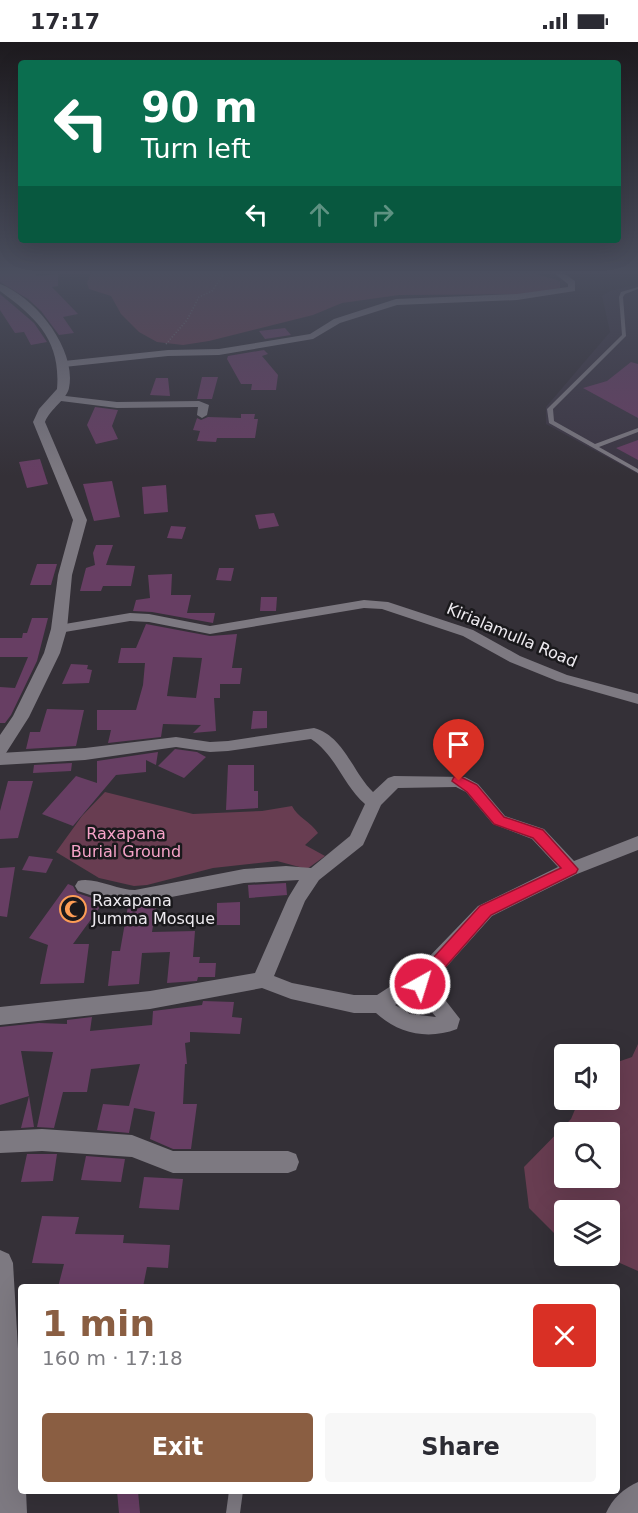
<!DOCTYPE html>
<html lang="en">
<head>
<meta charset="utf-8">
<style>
	:root { --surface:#fff; --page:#f7f7f7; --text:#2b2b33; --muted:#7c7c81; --accent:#8a5e42 }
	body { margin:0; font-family:"DejaVu Sans",sans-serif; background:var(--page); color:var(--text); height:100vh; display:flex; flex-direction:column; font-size:22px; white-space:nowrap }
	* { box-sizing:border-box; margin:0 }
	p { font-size:20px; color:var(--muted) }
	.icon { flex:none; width:33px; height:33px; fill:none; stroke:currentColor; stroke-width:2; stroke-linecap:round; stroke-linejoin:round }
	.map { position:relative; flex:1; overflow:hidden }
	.side { position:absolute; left:18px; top:1242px; width:602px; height:210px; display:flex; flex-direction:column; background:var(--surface); border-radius:6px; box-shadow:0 6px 24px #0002 }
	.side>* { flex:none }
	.banner { position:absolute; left:18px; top:18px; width:603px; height:183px; border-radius:6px; box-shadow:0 6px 24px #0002; background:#0b6e4f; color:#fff; overflow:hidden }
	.tools { position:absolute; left:554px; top:1002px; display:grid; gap:12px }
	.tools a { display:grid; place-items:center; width:66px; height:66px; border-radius:6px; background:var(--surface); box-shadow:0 6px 24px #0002; font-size:30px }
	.pin { position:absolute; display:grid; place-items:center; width:51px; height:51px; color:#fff; margin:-62px -26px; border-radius:50% 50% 50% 0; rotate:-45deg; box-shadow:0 0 6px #0007 }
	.pin .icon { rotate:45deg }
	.me { position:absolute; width:66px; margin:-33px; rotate:39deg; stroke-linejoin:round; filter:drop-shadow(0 0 4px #0008) }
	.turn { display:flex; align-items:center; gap:21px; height:126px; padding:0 24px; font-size:27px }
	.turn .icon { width:78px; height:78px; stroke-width:2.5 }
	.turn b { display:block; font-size:42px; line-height:51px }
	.lanes { display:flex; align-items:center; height:57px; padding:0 24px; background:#0003; justify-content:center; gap:30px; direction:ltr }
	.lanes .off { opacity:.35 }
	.round { display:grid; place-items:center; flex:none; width:63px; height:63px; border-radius:6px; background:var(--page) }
	.head { display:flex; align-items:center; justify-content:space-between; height:102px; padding:0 24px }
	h1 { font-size:36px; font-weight:700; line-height:45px; color:var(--accent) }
	.button { display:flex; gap:12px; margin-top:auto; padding:12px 24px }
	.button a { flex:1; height:69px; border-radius:6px; background:var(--accent); color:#fff; font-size:24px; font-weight:700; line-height:69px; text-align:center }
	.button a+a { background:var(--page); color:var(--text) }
	.status { display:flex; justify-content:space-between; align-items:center; height:42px; padding:0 30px; background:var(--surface); direction:ltr }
	.status svg { height:16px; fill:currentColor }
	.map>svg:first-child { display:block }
	.built { fill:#3c3643 }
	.green { fill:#683d51; fill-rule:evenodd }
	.building { fill:#673e63; fill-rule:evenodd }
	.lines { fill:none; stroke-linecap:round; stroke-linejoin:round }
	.path { stroke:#77737a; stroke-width:1.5; stroke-dasharray:1 2; stroke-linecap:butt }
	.lane { fill:#7d7981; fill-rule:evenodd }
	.street { fill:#7d7981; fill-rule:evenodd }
	.secondary { fill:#7d7981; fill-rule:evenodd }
	.route { fill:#e11d48; stroke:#92132f; stroke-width:1.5 }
	.labels { text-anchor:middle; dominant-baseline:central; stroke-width:5; stroke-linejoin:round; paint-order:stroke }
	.street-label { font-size:16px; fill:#eeebf0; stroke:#1a191c }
	.park-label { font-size:16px; fill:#f6a3c8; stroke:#1a191c }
	.poi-label { font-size:16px; fill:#eeebf0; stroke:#1a191c; text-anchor:start }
</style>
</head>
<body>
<div class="status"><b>17:17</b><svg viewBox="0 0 49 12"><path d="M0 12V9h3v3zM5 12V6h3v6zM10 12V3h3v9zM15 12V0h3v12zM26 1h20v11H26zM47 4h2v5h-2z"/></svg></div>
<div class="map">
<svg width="638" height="1471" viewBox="0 0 638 1471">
	<rect width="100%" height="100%" fill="#343037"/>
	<path class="built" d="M638 242V432L546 382V365L610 290 602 254 610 249Z"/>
	<g class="green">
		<path d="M92 228H302L537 232 560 239V247L530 252 399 253 342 261 313 273 209 299 183 303 157 300 139 290 121 272 111 254 89 247 87 241Z"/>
		<path d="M105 750 193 772 262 769 292 764C297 775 311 780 318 791L305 803 325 814 307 827 277 819 213 826 147 843 134 844 99 836 56 810 82 774Z"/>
		<path d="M638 1002V1229L604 1214H609V1168H564V1195L554 1191 529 1166 524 1125 571 1077 579 1058H609V1023L632 1015ZM609 1090V1136H564V1090Z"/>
	</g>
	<g class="building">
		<path d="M8 228H34L36 234 58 232V244L52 245 78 272 63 275 74 291 59 293 41 269 28 257 0 240V230Z"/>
		<path d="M0 252 34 281 47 300 31 303 24 290 15 291 0 268Z"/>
		<path d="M285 286 291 293 265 297 259 289Z"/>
		<path d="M264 308 268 312 262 314 278 333 276 348H251L252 342H241L227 317 228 314Z"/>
		<path d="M631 320 638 322V376L583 346 607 339Z"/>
		<path d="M202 335H218L212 357H197Z"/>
		<path d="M156 336H168L170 354 150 353Z"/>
		<path d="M95 365 118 368 112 384 118 397 96 402 87 383Z"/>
		<path d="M241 372H255L254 377H258L255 396H217L216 400 197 399 200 389 193 388 197 376 201 378 208 375 241 376Z"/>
		<path d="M638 398V418L616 406Z"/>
		<path d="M40 417 48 442 27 446 19 420Z"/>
		<path d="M112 439 120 475 94 479 83 442Z"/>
		<path d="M166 443 168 470 144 472 142 445Z"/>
		<path d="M274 471 279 484 259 487 255 473Z"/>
		<path d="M171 484 186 485 182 497 167 496Z"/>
		<path d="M96 503H113L106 523 135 524 131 544H103L101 549H80L86 526 95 523 93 511Z"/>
		<path d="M37 522H57L51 543H30Z"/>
		<path d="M219 526H234L231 539 216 538Z"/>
		<path d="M172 532 171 553H191L187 571H215L213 581 152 570 133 569 136 558 150 556 148 533Z"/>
		<path d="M261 555H277L276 569H260Z"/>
		<path d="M32 576H48L37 619 11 673 5 681H0V645L15 646 28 615H0V596H22L23 591H27Z"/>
		<path d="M146 582 210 594 237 592 232 626H242L240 642H220V656H214L216 689 193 691 201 683 163 682 161 695 108 701 111 688H97V668H136L143 643 145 621H118L121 606H136ZM173 615 202 616 196 656 167 654Z"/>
		<path d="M71 622 88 623 87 627 92 628 89 641 62 642Z"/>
		<path d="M47 667 84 668 76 704 26 707 30 690H40Z"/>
		<path d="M253 669H267V686L251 687Z"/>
		<path d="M175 707 197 710 206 715 184 736 158 724Z"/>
		<path d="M158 710 156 723 146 718V730L116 733 73 784 42 772 76 734 97 741V719Z"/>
		<path d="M72 721 71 729 33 731 34 723Z"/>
		<path d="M228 723H254V749H258V766L226 768Z"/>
		<path d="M8 739H33L18 796 0 797V769Z"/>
		<path d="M29 814 53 817 46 831 22 828Z"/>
		<path d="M15 825 7 875 0 874V826Z"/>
		<path d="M286 841 287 853 249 856 248 843Z"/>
		<path d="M68 842 73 844 77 851 101 859 100 865 73 902H89L84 941 40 942 48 903 29 896Z"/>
		<path d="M157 860 152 890 195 889 193 915H200L199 921H216L215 935H198L197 939 167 941 170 910 142 911 139 942 108 944 112 909H120L128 864Z"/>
		<path d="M240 860V883H217V861Z"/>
		<path d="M203 959 234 960 232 975 242 976 240 992 190 990V1000L185 1001 187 1022H185L183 1062H197L191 1107H173L150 1097 155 1070 134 1066 129 1091 97 1088 103 1062 129 1064 140 1022 91 1027 87 1050H63L54 1086 37 1085 53 1010 21 1009 29 1054 0 1063V985L39 981 67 982V978L92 975 90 989 152 983 153 969 202 963Z"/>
		<path d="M29 1054 34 1085 21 1086Z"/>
		<path d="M27 1112H57L53 1139 21 1140Z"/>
		<path d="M86 1114 125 1117 121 1140 81 1138Z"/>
		<path d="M144 1135 183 1137 179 1168 139 1166Z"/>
		<path d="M42 1174 79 1175 75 1192 124 1193 123 1201 170 1203 168 1226 147 1225 143 1245H58L64 1222 32 1221Z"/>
		<path d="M117 1449H138L140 1471H119Z"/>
	</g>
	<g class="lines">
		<path class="path" d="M166 302 187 278 199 255 212 249 225 230 233 228"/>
		<g class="lane">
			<path d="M638 245V247L625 252 623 255 626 294 553 367 554 379 595 402 638 386V390L599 405 638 427V431L549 381 547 367 622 293 619 255 621 250Z"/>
			<path d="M229 1449H243L240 1471H226Z"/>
		</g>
		<g class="street">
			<path d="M550 228H559L575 239V249L517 258 397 263 340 281 313 297 219 313 168 314 64 325 59 322 64 319 168 308 219 307 310 292 334 277 396 257 517 252 568 245V242Z"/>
			<path d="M57 353 117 360 199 359 209 363 207 373 202 376 197 373 198 365 117 366 53 358V354Z"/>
			<path d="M364 558 388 560 473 588 520 614 567 633 638 652V662L557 639 510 620 463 594 382 567 364 566 210 592 149 580 130 579 59 591 52 587 59 583 130 571 149 572 210 584Z"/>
			<path d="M314 686C344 694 353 731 373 750L388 736 394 734 465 735 478 742 505 774 544 787 574 819 638 794V808L577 832 492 874 432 941 460 977 457 987C428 998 399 992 376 971H354L291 957 262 946 150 967 0 983V965L150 949 255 931 288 856 299 838 244 841 135 862C115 862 96 855 78 849L75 844 78 839C92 834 118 848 135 848L244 827 286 824 311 826 350 794 365 762C343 743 336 713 311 697L228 709 210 710 176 705 85 718 0 723V711L85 706 176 695 210 700 228 699ZM456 745 466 750 493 782 532 797 558 825 478 864 426 918 413 936 394 942 377 953H354L292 941 274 934 305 859 319 838 363 803 381 763 398 746ZM416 952 436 975 410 972 395 963Z"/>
			<path d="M42 1087 132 1093 173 1109H288L296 1112 299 1120 296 1128 288 1131H173L132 1115 42 1109 0 1111V1089Z"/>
			<path d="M638 1440V1471H606C612 1457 624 1446 638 1440Z"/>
		</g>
		<g class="secondary">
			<path d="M0 242C35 255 77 307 69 346 67 357 50 367 45 380L87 478 72 533 67 587 60 611 29 675 6 711 0 713V693L13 674 44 611 51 587 58 533 73 478 33 380 39 367 57 347C61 299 37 276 0 249Z"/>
			<path d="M0 1208 9 1212 13 1221 21 1358V1449H26L27 1471H0Z"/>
		</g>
	</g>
	<linearGradient id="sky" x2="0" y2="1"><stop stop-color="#1d1a1e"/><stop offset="0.53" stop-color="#4a4e5e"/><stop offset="1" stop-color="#4a4e5e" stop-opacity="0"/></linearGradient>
	<rect width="638" height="434" fill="url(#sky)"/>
	<path class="route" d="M459 734 477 743 504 775 543 788 578 827 576 831 491 873 426 947 420 949 414 947 412 942 414 937 480 864 561 826 533 796 494 782 467 750 452 739 454 735Z"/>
	<defs>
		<symbol id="mosque-ring" viewBox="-11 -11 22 22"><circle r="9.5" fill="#1a191c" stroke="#fd9d55" stroke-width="1.5"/><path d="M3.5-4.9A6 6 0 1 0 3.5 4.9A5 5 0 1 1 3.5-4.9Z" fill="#fd9d55"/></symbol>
	</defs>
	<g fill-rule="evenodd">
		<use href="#mosque-ring" x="58" y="852" width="30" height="30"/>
	</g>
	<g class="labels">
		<g class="street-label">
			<text transform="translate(512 593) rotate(23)">Kirialamulla Road</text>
		</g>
		<g class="park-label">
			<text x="126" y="791">Raxapana<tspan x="126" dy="18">Burial Ground</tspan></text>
		</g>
		<g class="poi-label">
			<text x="92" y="858">Raxapana<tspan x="92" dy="18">Jumma Mosque</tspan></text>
		</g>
	</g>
</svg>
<div class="tools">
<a><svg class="icon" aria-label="sound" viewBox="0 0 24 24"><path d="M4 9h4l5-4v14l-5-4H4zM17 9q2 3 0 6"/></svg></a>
<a><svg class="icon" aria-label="search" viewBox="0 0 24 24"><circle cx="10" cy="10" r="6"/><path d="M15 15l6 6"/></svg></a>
<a><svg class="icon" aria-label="layers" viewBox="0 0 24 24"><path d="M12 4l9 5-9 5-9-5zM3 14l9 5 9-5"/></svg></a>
</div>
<div class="pin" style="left:459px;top:739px;background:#d93025"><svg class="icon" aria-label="arrive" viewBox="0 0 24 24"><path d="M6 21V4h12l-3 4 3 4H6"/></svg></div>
<svg class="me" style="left:420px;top:942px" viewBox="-20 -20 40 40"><circle r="17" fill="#e11d48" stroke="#fff" stroke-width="3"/><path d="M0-11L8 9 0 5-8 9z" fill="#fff"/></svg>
<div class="banner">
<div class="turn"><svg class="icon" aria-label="left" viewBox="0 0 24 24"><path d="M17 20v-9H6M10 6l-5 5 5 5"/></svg><div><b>90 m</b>Turn left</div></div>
<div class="lanes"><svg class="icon" aria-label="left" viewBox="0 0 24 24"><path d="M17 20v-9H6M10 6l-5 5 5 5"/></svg><svg class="icon off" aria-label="ahead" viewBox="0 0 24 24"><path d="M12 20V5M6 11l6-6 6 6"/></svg><svg class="icon off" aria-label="right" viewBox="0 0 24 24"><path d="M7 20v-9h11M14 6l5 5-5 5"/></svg></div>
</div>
<section class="side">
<div class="head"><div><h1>1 min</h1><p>160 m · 17:18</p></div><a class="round" style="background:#d93025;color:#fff"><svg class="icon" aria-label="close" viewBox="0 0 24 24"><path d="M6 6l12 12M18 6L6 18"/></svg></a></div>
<div class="button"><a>Exit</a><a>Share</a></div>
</section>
</div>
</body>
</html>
